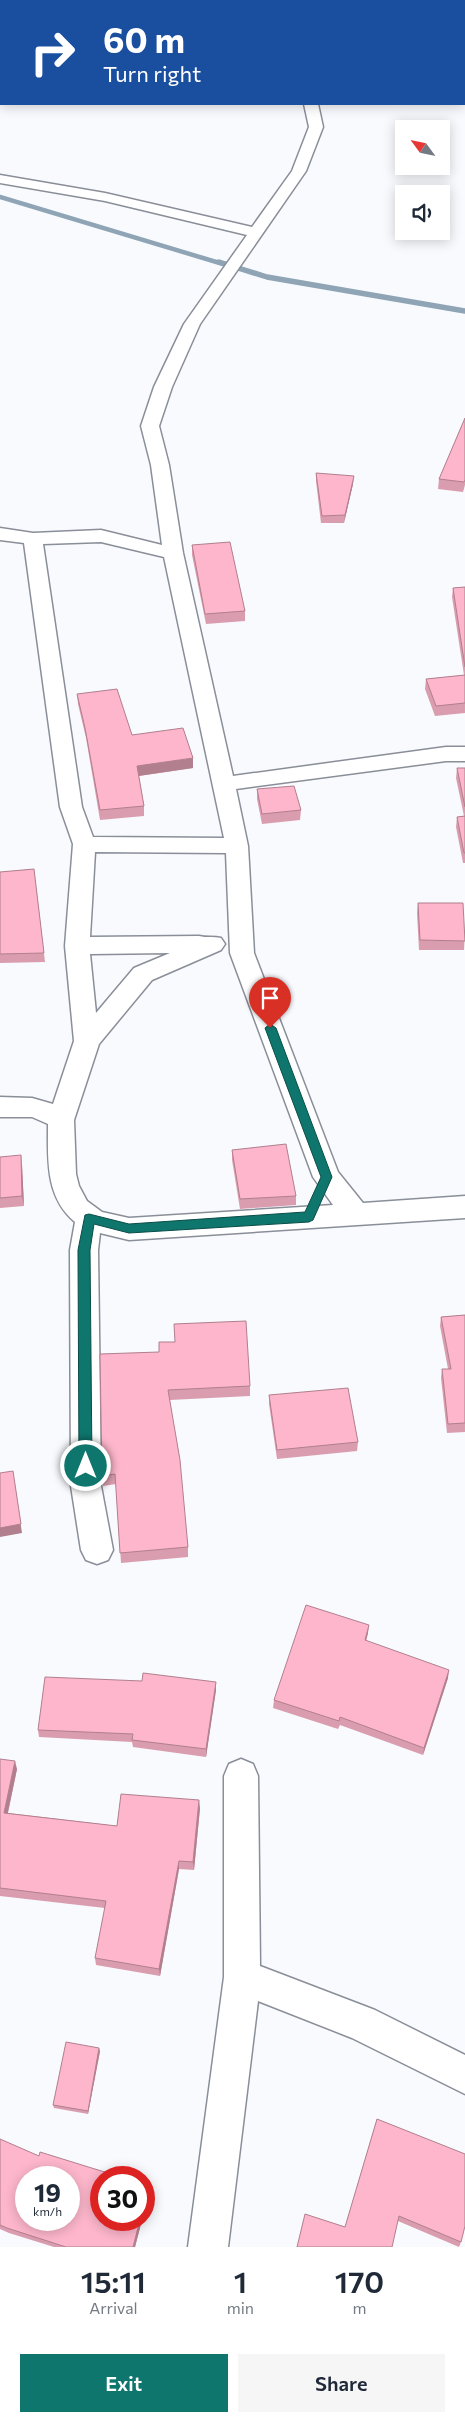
<!DOCTYPE html>
<html lang="en">
<head>
<meta charset="utf-8">
<style>
	:root { --surface:#fff; --page:#f6f6f7; --text:#1f2937; --muted:#747a83; --accent:#0f766e }
	body { margin:0; font-family:Commissioner,sans-serif; background:var(--page); color:var(--text); height:100vh; display:flex; flex-direction:column; font-size:19px; white-space:nowrap }
	* { box-sizing:border-box; margin:0 }
	p { font-size:16px; color:var(--muted) }
	.icon { flex:none; width:28px; height:28px; fill:none; stroke:currentColor; stroke-width:2; stroke-linecap:round; stroke-linejoin:round }
	.map { position:relative; height:2247px; overflow:hidden }
	.details { display:flex; flex-direction:column; background:var(--surface); flex:1 }
	.details>* { flex:none }
	.guide { position:absolute; left:0px; top:0px; width:465px; height:105px; box-shadow:0 2px 12px #0003; background:#1a4fa0; color:#fff; overflow:hidden }
	.needle { width:32px; rotate:303deg }
	.buttons { position:absolute; left:395px; top:120px; display:grid; gap:10px }
	.buttons a { display:grid; place-items:center; width:55px; height:55px; border-radius:0px; background:var(--surface); box-shadow:0 2px 12px #0003; font-size:25px }
	.speed { position:absolute; left:15px; top:2166px; display:flex; gap:10px; font-size:25px; font-weight:700; text-align:center }
	.speed>* { display:grid; place-content:center; width:65px; height:65px; border-radius:50%; background:var(--surface); box-shadow:0 2px 12px #0003; line-height:1 }
	.speed small { font-size:12px; font-weight:400 }
	.speed .limit { border:8px solid #d22; background:#fff; color:#111 }
	.pin { position:absolute; display:grid; place-items:center; width:42px; height:42px; color:#fff; margin:-51px -21px; border-radius:50% 50% 50% 0; rotate:-45deg; box-shadow:0 0 5px #0007 }
	.pin .icon { rotate:45deg }
	.me { position:absolute; width:55px; margin:-28px; rotate:0deg; stroke-linejoin:round; filter:drop-shadow(0 0 4px #0008) }
	.turn { display:flex; align-items:center; gap:18px; height:105px; padding:0 20px; font-size:22px }
	.turn .icon { width:65px; height:65px; stroke-width:2.5 }
	.turn b { display:block; font-size:35px; line-height:42px }
	.eta { display:flex; justify-content:space-evenly; align-items:center; height:85px; text-align:center }
	.eta b { font-size:30px; font-weight:600; line-height:35px }
	.primary-button { display:flex; gap:10px; margin-top:auto; padding:10px 20px }
	.primary-button a { flex:1; height:58px; border-radius:0px; background:var(--accent); color:#fff; font-size:20px; font-weight:600; line-height:58px; text-align:center }
	.primary-button a+a { background:var(--page); color:var(--text) }
	.map>svg:first-child { display:block }
	.lines { fill:none; stroke-linecap:round; stroke-linejoin:round }
	.stream-far1 { stroke:#8fa4b5; stroke-width:4.5 }
	.stream { stroke:#8fa4b5; stroke-width:5.5 }
	.street-casing { stroke:#898e98; stroke-width:3 }
	.street { fill:#fff; fill-rule:evenodd }
	.wall { fill:#da9daf }
	.shaded-wall { fill:#b17f8e }
	.building { fill:#fdb6cb; stroke:#b17f8e; fill-rule:evenodd }
	.route { fill:#0f766e; stroke:#0a4d48 }
</style>
</head>
<body>
<div class="map">
<svg width="465" height="2247" viewBox="0 0 465 2247">
	<rect width="100%" height="100%" fill="#f8fafe"/>
	<g class="lines">
		<path class="stream-far1" d="M0 197 223 264"/>
		<path class="stream" d="M219 262 267 277 465 311"/>
		<defs>
			<g id="street">
				<rect x="464" y="3" width="1" height="8"/>
				<rect x="0" y="52" width="1" height="8"/>
				<path d="M304 104H318L323 127 306 171 200 324 172 387 159 426 169 465 183 553 233 776 446 747H465V761H446L236 789 248 846 254 953 338 1172 363 1203 465 1196V1218L129 1240 100 1233 98 1250 101 1486 113 1550 108 1560 97 1564 86 1560 81 1550 71 1486 70 1250 75 1222C45 1197 48 1159 48 1124L32 1117H0V1097L32 1098 53 1104 74 1041 65 946 73 844 60 807 24 543 0 540V528L33 533 101 530 162 545 151 465 141 426 154 387 184 324 247 235 105 201 0 183V175L105 193 252 227 292 171 309 127ZM101 542 164 557 224 838 93 837 82 807 43 544ZM95 852 226 853 230 953 313 1177 333 1205 129 1218 102 1212 87 1201 79 1186 76 1174 74 1120 99 1044 152 980 221 950 225 944 221 938C213 936 207 938 199 936L90 937ZM170 953 134 968 96 1013 90 954Z"/>
				<path d="M241 1759 253 1764 258 1776 260 1966 375 2010 465 2055V2094L352 2038 258 2001 228 2247H188L224 1977V1776L229 1764Z"/>
			</g>
		</defs>
		<use href="#street" class="street-casing"/>
		<use href="#street" class="street"/>
	</g>
	<g class="wall">
		<path d="M465 418V485L463 492 438 489 439 479Z"/>
		<path d="M316 473 353 484 344 523H321L316 481Z"/>
		<path d="M192 545 245 611V621L206 624 192 555Z"/>
		<path d="M465 587V713L435 716 425 689 426 679 464 675 452 597 453 588Z"/>
		<path d="M77 694 132 735 193 768 139 776 144 806V816L100 820 86 738 78 704Z"/>
		<path d="M457 768H465V863H463L456 827 457 817 464 816 456 778Z"/>
		<path d="M257 789 301 810 300 820 262 824 257 799Z"/>
		<path d="M34 869 45 962 0 963V872Z"/>
		<path d="M418 903 465 931 464 950H419L417 913Z"/>
		<path d="M232 1150 296 1196V1205L240 1209 232 1160Z"/>
		<path d="M0 1157 22 1165 24 1206 0 1208Z"/>
		<path d="M465 1315V1432L447 1433 441 1378 442 1369H448L440 1326 441 1317Z"/>
		<path d="M100 1354 250 1386V1396L170 1400 188 1547V1557L121 1563 116 1484 103 1486 102 1476Z"/>
		<path d="M269 1395 358 1442 357 1451 277 1459 269 1404Z"/>
		<path d="M368 1633 366 1641 448 1678 423 1755 340 1725 338 1729 273 1708 274 1700Z"/>
		<path d="M216 1690 206 1757 133 1747 132 1742 39 1737 38 1730Z"/>
		<path d="M0 1759 17 1769 8 1813 117 1826 200 1808 194 1870 179 1869 160 1976 96 1965 95 1958 105 1908 0 1896Z"/>
		<path d="M100 2051 88 2114 54 2108 53 2105Z"/>
		<path d="M377 2119 461 2242 459 2247 398 2221 345 2227Z"/>
		<path d="M0 2139 142 2220 135 2247H54L9 2233 0 2229Z"/>
	</g>
	<g class="shaded-wall">
		<path d="M354 476 353 484 344 523 345 515Z"/>
		<path d="M193 758V768L138 776 137 766Z"/>
		<path d="M21 1155 22 1165 24 1206 22 1196Z"/>
		<path d="M14 1480 22 1533 0 1537V1528Z"/>
		<path d="M369 1625 368 1633 364 1648 365 1640Z"/>
		<path d="M449 1670 448 1678 423 1755 424 1748Z"/>
		<path d="M216 1682V1690L206 1757V1749Z"/>
		<path d="M15 1761 17 1769 6 1821 4 1813Z"/>
		<path d="M199 1800 200 1808 194 1870 193 1862Z"/>
		<path d="M179 1861V1869L160 1976 159 1969Z"/>
		<path d="M99 2048 100 2051 88 2114V2111Z"/>
		<path d="M149 2185 150 2190 144 2214V2206Z"/>
		<path d="M140 2220H142L135 2247H133Z"/>
	</g>
	<g class="building">
		<path d="M465 418V480L464 482 439 479Z"/>
		<path d="M316 473 354 476 345 515 322 516Z"/>
		<path d="M230 542 245 611 205 614 192 545Z"/>
		<path d="M465 587V667L453 588Z"/>
		<path d="M465 675V703L436 706 426 679Z"/>
		<path d="M117 689 132 735 183 728 193 758 137 766 144 806 100 810 85 728 77 694Z"/>
		<path d="M457 768H465V807Z"/>
		<path d="M294 786 301 810 262 814 257 789Z"/>
		<path d="M465 816V853H464L457 817Z"/>
		<path d="M34 869 44 953 0 954V872Z"/>
		<path d="M418 903H463L465 941 420 940Z"/>
		<path d="M286 1144 296 1196 240 1199 232 1150Z"/>
		<path d="M21 1155 22 1196 0 1198V1157Z"/>
		<path d="M465 1315V1423L448 1424 442 1369H451L441 1317Z"/>
		<path d="M246 1321 250 1386 168 1390 180 1460 188 1547 120 1553 115 1474 102 1476 100 1354 159 1352V1342H175L174 1324Z"/>
		<path d="M348 1388 358 1442 277 1450 269 1395Z"/>
		<path d="M13 1471 21 1524 0 1528V1473Z"/>
		<path d="M306 1605 369 1625 365 1640 449 1670 424 1748 340 1717 339 1721 274 1700Z"/>
		<path d="M143 1673 216 1682 206 1749 132 1740 133 1734 38 1730 45 1677 142 1681Z"/>
		<path d="M0 1759 15 1761 4 1813 117 1826 121 1794 199 1800 193 1862 179 1861 159 1969 95 1958 106 1901 0 1888Z"/>
		<path d="M66 2042 99 2048 88 2111 53 2105Z"/>
		<path d="M377 2119 465 2154V2226L461 2242 399 2216 392 2247H297L305 2214 345 2227Z"/>
		<path d="M0 2139 39 2156 40 2152 124 2178H101V2220H140L133 2247H66L7 2228 0 2225ZM26 2178H69V2220H26Z"/>
		<path d="M144 2183 149 2185 144 2206Z"/>
	</g>
	<path class="route" d="M270 1024 276 1028 332 1177 313 1220 309 1222 129 1233 94 1224 90 1250 92 1466 90 1470 86 1472 81 1470 79 1466 78 1250 85 1215 89 1214 129 1224 305 1212 321 1177 265 1028Z"/>
</svg>
<div class="buttons">
<a><svg class="needle" viewBox="-14 -14 28 28"><path d="M0-13l5 13h-10z" fill="#e53935"/><path d="M0 13l5-13h-10z" fill="#747a83"/></svg></a>
<a><svg class="icon" aria-label="sound" viewBox="0 0 24 24"><path d="M4 9h4l5-4v14l-5-4H4zM17 9q2 3 0 6"/></svg></a>
</div>
<div class="speed"><div>19<small>km/h</small></div><div class="limit">30</div></div>
<div class="pin" style="left:270px;top:1028px;background:#d93025"><svg class="icon" aria-label="arrive" viewBox="0 0 24 24"><path d="M6 21V4h12l-3 4 3 4H6"/></svg></div>
<svg class="me" style="left:86px;top:1466px" viewBox="-20 -20 40 40"><circle r="17" fill="#0f766e" stroke="#fff" stroke-width="3"/><path d="M0-11L8 9 0 5-8 9z" fill="#fff"/></svg>
<div class="guide">
<div class="turn"><svg class="icon" aria-label="right" viewBox="0 0 24 24"><path d="M7 20v-9h11M14 6l5 5-5 5"/></svg><div><b>60 m</b>Turn right</div></div>
</div>
</div>
<section class="details">
<div class="eta">
<div><b>15:11</b><p>Arrival</p></div>
<div><b>1</b><p>min</p></div>
<div><b>170</b><p>m</p></div>
</div>
<div class="primary-button"><a>Exit</a><a>Share</a></div>
</section>
</body>
</html>
